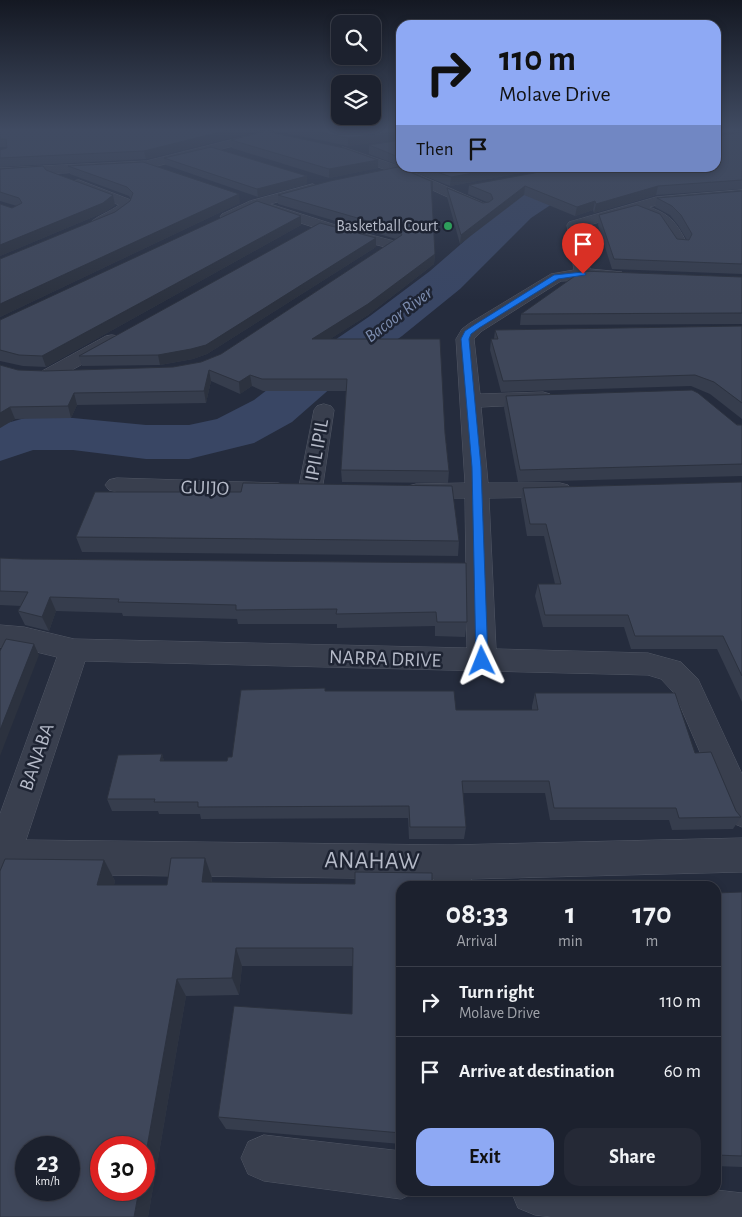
<!DOCTYPE html>
<html lang="en">
<head>
<meta charset="utf-8">
<style>
	:root { --surface:#1c212e; --page:#252936; --text:#f1f3f6; --muted:#a0a3aa; --line:#3a3e4a; --accent:#8ea9f4 }
	body { margin:0; font-family:"Alegreya Sans",sans-serif; background:var(--page); color:var(--text); height:100vh; display:flex; flex-direction:column; font-size:19px; white-space:nowrap }
	* { box-sizing:border-box; margin:0 }
	p { font-size:16px; color:var(--muted) }
	.icon { flex:none; width:28px; height:28px; fill:none; stroke:currentColor; stroke-width:2; stroke-linecap:round; stroke-linejoin:round }
	.map { position:relative; flex:1; overflow:hidden }
	.sheet { position:absolute; left:396px; top:881px; width:325px; height:315px; display:flex; flex-direction:column; background:var(--surface); border-radius:15px; box-shadow:0 2px 8px #0003,0 0 0 1px var(--line) }
	.sheet>* { flex:none }
	.banner { position:absolute; left:396px; top:20px; width:325px; height:152px; border-radius:15px; box-shadow:0 2px 8px #0003,0 0 0 1px var(--line); background:#8ea9f4; color:#111; overflow:hidden }
	.buttons { position:absolute; left:331px; top:15px; display:grid; gap:10px }
	.buttons a { display:grid; place-items:center; width:50px; height:50px; border-radius:10px; background:var(--surface); box-shadow:0 2px 8px #0003,0 0 0 1px var(--line); font-size:25px }
	.speed { position:absolute; left:15px; top:1136px; display:flex; gap:10px; font-size:25px; font-weight:700; text-align:center }
	.speed>* { display:grid; place-content:center; width:65px; height:65px; border-radius:50%; background:var(--surface); box-shadow:0 2px 8px #0003,0 0 0 1px var(--line); line-height:1 }
	.speed small { font-size:12px; font-weight:400 }
	.speed .limit { border:8px solid #d22; background:#fff; color:#111 }
	.pin { position:absolute; display:grid; place-items:center; width:42px; height:42px; color:#fff; margin:-51px -21px; border-radius:50% 50% 50% 0; rotate:-45deg; box-shadow:0 0 5px #0007 }
	.pin .icon { rotate:45deg }
	.me { position:absolute; width:55px; margin:-28px; rotate:358deg; stroke-linejoin:round; filter:drop-shadow(0 0 4px #0008) }
	.turn { display:flex; align-items:center; gap:18px; height:105px; padding:0 20px; font-size:22px }
	.turn .icon { width:65px; height:65px; stroke-width:2.5 }
	.turn b { display:block; font-size:35px; line-height:42px }
	.then { display:flex; align-items:center; height:48px; padding:0 20px; background:#0003; gap:10px; font-size:19px }
	.eta { display:flex; justify-content:space-evenly; align-items:center; height:85px; text-align:center }
	.eta b { font-size:30px; font-weight:600; line-height:35px }
	.primary-button { display:flex; gap:10px; margin-top:auto; padding:10px 20px }
	.primary-button a { flex:1; height:58px; border-radius:15px; background:var(--accent); color:#111; font-size:20px; font-weight:600; line-height:58px; text-align:center }
	.primary-button a+a { background:var(--page); color:var(--text) }
	ul { padding:0; list-style:none }
	li { display:flex; align-items:center; gap:15px; height:70px; padding:0 20px; border-top:1px solid var(--line) }
	li div { flex:1 }
	li b { display:block; font-size:19px }
	li em { font-style:normal }
	.map>svg:first-child { display:block }
	.lines { fill:none; stroke-linecap:round; stroke-linejoin:round }
	.river { fill:#394664; fill-rule:evenodd }
	.minor-casing { stroke:#515765; stroke-width:1 }
	.minor { fill:#393f4e; fill-rule:evenodd }
	.wall { fill:#363d4d }
	.shaded-wall { fill:#2c323f }
	.building { fill:#3f475a; stroke:#2c323f; fill-rule:evenodd }
	.route { fill:#1a73e8; stroke:#114b97 }
	.leisure-dot { fill:#2e9e5b; stroke:#1e2433; stroke-width:2 }
	.labels { text-anchor:middle; dominant-baseline:central; stroke-width:5; stroke-linejoin:round; paint-order:stroke }
	.far-poi-label { font-size:16px; fill:#b5bac8; stroke:#1e2433; text-anchor:end }
	.far-water-label { font-size:18px; font-style:italic; fill:#7d8daf; stroke:#1e2433 }
	.street-label { font-size:20px; fill:#b5bac8; stroke:#1e2433 }
	.near-street-label { font-size:24px; fill:#b5bac8; stroke:#1e2433 }
</style>
</head>
<body>
<div class="map">
<svg width="742" height="1217" viewBox="0 0 742 1217">
	<rect width="100%" height="100%" fill="#252c3d"/>
	<g class="lines">
		<path class="river" d="M716 163 720 168 715 175 564 200 552 204 531 218 460 289 402 336 341 379 292 422 254 443 189 459H146L73 450H33L0 461V425L25 418H73L146 425H189L217 419 254 400 307 359 370 316 430 271 507 204 528 190 557 181 644 168H716Z"/>
		<defs>
			<g id="minor">
				<path d="M723 130 742 132V138L716 143V137L729 134Z"/>
				<path d="M267 131 271 132 273 134 271 136 146 169 0 176V168L146 161Z"/>
				<path d="M343 147 404 168 486 204 488 207 481 211 476 210 395 173 339 153 337 151 339 149Z"/>
				<path d="M79 180 131 200 133 203C130 216 104 230 91 227L89 224C96 216 110 212 119 205L74 187 73 184 74 181Z"/>
				<path d="M313 184 319 188 318 191 270 204 348 229 398 242 400 245 398 248 393 249 338 235 260 210 259 207 227 221 220 217 222 214 250 201Z"/>
				<path d="M742 190V198L657 205 649 207C672 215 677 224 688 245L686 248H676L659 222 635 212 582 227 590 269 622 272 624 275 622 278 561 281 482 331 474 339 480 394 543 392 550 394 553 398 550 402 543 404 481 407 488 483H560L568 485 572 490 568 495 560 497 489 498 496 649 648 653 681 662 698 679 742 774V827L730 822 675 694 661 679 648 675 85 661 26 840 451 845 742 838V872L471 879V886H435L434 879 14 874 0 881V814L57 657 24 649 0 647V625L24 627 74 639 467 648 465 498H416L408 496 404 491 408 486 416 484 465 483 456 339 462 329 470 323 551 274 574 270 567 225 569 222 656 197Z"/>
				<path d="M112 335 118 336 121 340 118 344 56 379 49 381 42 379 39 375 42 371 106 336Z"/>
				<path d="M324 404 331 406 334 410 322 491 318 496 310 498 302 496 298 491 314 410 317 406Z"/>
				<path d="M117 478 278 483 286 485 290 490 286 495 278 497 117 492 109 490 105 485 109 480Z"/>
				<path d="M264 1135 401 1151V1191H418L401 1199 264 1181 248 1174 241 1158 248 1142Z"/>
				<path d="M716 1190 742 1193V1217H552L535 1215 518 1208 511 1191H716Z"/>
			</g>
		</defs>
		<use href="#minor" class="minor-casing"/>
		<use href="#minor" class="minor"/>
	</g>
	<g class="wall">
		<path d="M0 130H262L146 159 0 167V150L7 148V147H0Z"/>
		<path d="M271 130H401V139L348 146Z"/>
		<path d="M716 130 724 133 717 135V136L742 132V189L656 195 594 213 593 210 575 216 524 195 460 244 447 197V188L483 203H489L468 194 469 185 716 168Z"/>
		<path d="M231 140 378 160V168L329 178 232 148Z"/>
		<path d="M401 140V166L369 154V145Z"/>
		<path d="M164 158 307 184 258 197 166 165Z"/>
		<path d="M68 166 240 203 0 317V259L115 212 130 201 131 199 129 196 70 174Z"/>
		<path d="M404 168H548L450 186Z"/>
		<path d="M0 169 46 170 115 205 105 212 0 256V204L12 208 17 206 0 201Z"/>
		<path d="M431 191 435 254 434 264 368 315 330 339 445 433 449 471 448 483 342 482 341 470 346 391H263L252 386 240 394 211 381 206 403 77 405 71 418 15 419 0 428V365L18 370 45 371 173 367 201 362 221 354 396 239 278 204V195L433 191Z"/>
		<path d="M742 191V274L612 269 598 225 599 215 677 239 687 240 678 225 670 215 655 207 657 198Z"/>
		<path d="M301 216V225L46 367 23 366 0 361V320Z"/>
		<path d="M376 247 207 354 193 359 160 365 82 366 79 356Z"/>
		<path d="M742 277V324L520 325 521 314Z"/>
		<path d="M742 326V419L710 394 691 386 501 392 490 350 491 339H494L495 330Z"/>
		<path d="M506 396 742 425V476L518 482 504 408Z"/>
		<path d="M742 482V702L717 649H631L624 627H543L535 596 538 584H555L544 536H527L521 500 523 488Z"/>
		<path d="M76 537 459 541 458 556 82 552Z"/>
		<path d="M0 558 22 559 466 563 467 622 465 637 435 636V626L337 628V624H238L237 619 123 616 122 613 56 611 49 631 25 625 18 611 21 606 0 605Z"/>
		<path d="M325 691 456 710H532V706L535 693 695 753 741 817 733 829 672 830 669 820H550L545 793H463L466 827 464 839H409L408 818 201 819 200 814H159L158 811H112L107 799 162 754 164 761H227Z"/>
		<path d="M205 858 212 878V882L401 886V1144L226 1129 218 1117 352 1014 353 966H242L239 995 186 996 148 1217H0L104 860 115 881 114 885H167Z"/>
		<path d="M519 879 678 886H517Z"/>
		<path d="M742 892V1167L716 1166V893Z"/>
	</g>
	<g class="shaded-wall">
		<path d="M228 130H262L146 159 144 151Z"/>
		<path d="M716 130H725L724 133 716 135Z"/>
		<path d="M401 131V139L348 146V138Z"/>
		<path d="M378 160V168L329 178V169Z"/>
		<path d="M502 168H548L450 186 451 177Z"/>
		<path d="M307 176V184L258 197 257 189Z"/>
		<path d="M431 182H433V191L430 192Z"/>
		<path d="M525 186 524 195 460 244 461 235Z"/>
		<path d="M658 186 656 195 594 213 596 204Z"/>
		<path d="M239 194 240 203 0 317V304Z"/>
		<path d="M113 195 115 205 105 212 0 256V245Z"/>
		<path d="M595 201 593 210 575 216 577 207Z"/>
		<path d="M301 216V225L46 367 42 356Z"/>
		<path d="M376 238V247L207 354 193 359 160 365 158 355Z"/>
		<path d="M435 254 434 264 368 315 313 350 312 339Z"/>
		<path d="M209 370 211 381 206 403 204 391Z"/>
		<path d="M250 375 252 386 240 394 239 382Z"/>
		<path d="M74 393 77 405 71 418 68 406Z"/>
		<path d="M10 407 15 419 0 428V413Z"/>
		<path d="M50 597 56 611 49 631 42 617Z"/>
		<path d="M34 644 39 655 0 756V730Z"/>
		<path d="M162 754 166 767 160 761Z"/>
		<path d="M205 858 212 878 209 902 202 882Z"/>
		<path d="M104 860 115 881 109 905 97 885Z"/>
		<path d="M236 948 242 966 239 995 232 978Z"/>
		<path d="M177 979 186 996 148 1217H134L139 1190H144V1164Z"/>
	</g>
	<g class="building">
		<path d="M0 130H228L144 151 0 158V150L7 148 6 139H0Z"/>
		<path d="M310 130H401V131L348 138Z"/>
		<path d="M716 130H717V136L742 132V180L658 186 596 204 595 201 577 207 525 186 461 235 447 188 483 203 489 202 493 199 491 194 469 185 561 168H716Z"/>
		<path d="M265 131 344 148 378 160 329 169 231 140Z"/>
		<path d="M401 140V158L369 145Z"/>
		<path d="M211 147 307 176 257 189 164 158Z"/>
		<path d="M143 162 239 194 0 304V259L115 212 130 201 133 193 127 187 68 166Z"/>
		<path d="M43 166 46 170 113 195 103 203 0 245V204L12 208 22 203 19 198 0 192V169Z"/>
		<path d="M398 167 433 182H431L435 254 368 304 312 339H440L445 433 449 471 341 470 347 379H262L250 375 239 382 209 370 204 391 74 393 68 406 10 407 0 413V365L18 370 45 371 173 367 201 362 221 354 402 235 399 230 278 195 330 181Z"/>
		<path d="M426 168H502L451 177Z"/>
		<path d="M742 191V264L614 259 599 215 637 205 660 214 677 239 689 240 692 234 681 215 672 206 657 198Z"/>
		<path d="M257 201 301 216 42 356 19 355 0 350V320Z"/>
		<path d="M320 223 376 238 206 345 191 349 158 355 79 356Z"/>
		<path d="M582 271 742 277V313L521 314Z"/>
		<path d="M742 326V403L714 382 695 375 503 381 491 339H498L495 330Z"/>
		<path d="M692 390 698 393 737 425H742V464L520 470 506 396Z"/>
		<path d="M742 482V676L723 636H635L628 615H545L538 584H561L546 524H530L523 488Z"/>
		<path d="M243 483 452 486 459 541 76 537 95 492H241Z"/>
		<path d="M0 558 22 559 466 563 467 622H437L436 612 336 614 337 609 236 610V605L118 602 119 599 50 597 42 617 18 611 28 592 0 591Z"/>
		<path d="M6 639 34 644 0 730V651Z"/>
		<path d="M325 688V691H454L456 710H538L535 693H675L695 753 711 752 736 811 741 817 679 818 676 808H554L549 781H462L466 827H410L409 806 198 807V802H154L155 799H107L118 755 162 754 160 761H227L228 757H232L241 690Z"/>
		<path d="M171 858H205L202 882 355 884V872L432 873V886H401V1133L218 1117 234 1006 352 1014 353 948H236L232 978 177 979 144 1164V1148H101V1190H139L134 1217H0V871L5 859 104 860 97 885H167ZM26 1148H69V1190H26Z"/>
		<path d="M519 879 676 880 678 886H520Z"/>
		<path d="M742 892V1156L716 1155V893Z"/>
	</g>
	<linearGradient id="sky" x2="0" y2="1"><stop stop-color="#141822"/><stop offset="0.43" stop-color="#404b62"/><stop offset="1" stop-color="#404b62" stop-opacity="0"/></linearGradient>
	<rect width="742" height="301" fill="url(#sky)"/>
	<path class="route" d="M583 272 586 274 585 275 558 279 479 328 471 334 469 339 481 467 488 661 486 665H477L476 661 472 467 461 339 465 331 474 325 554 275Z"/>
	<circle class="leisure-dot" cx="448" cy="226" r="5"/>
	<g class="labels">
		<g class="far-poi-label">
			<text x="438" y="226">Basketball Court</text>
		</g>
		<g class="far-water-label">
			<text transform="translate(399 315) rotate(-37)">Bacoor River</text>
		</g>
		<g class="street-label">
			<text transform="translate(317 450) rotate(-80)">IPIL IPIL</text>
			<text transform="translate(205 488) rotate(2)">GUIJO</text>
			<text transform="translate(385 659) rotate(2)">NARRA DRIVE</text>
			<text transform="translate(37 757) rotate(-71)">BANABA</text>
		</g>
		<g class="near-street-label">
			<text transform="translate(372 861) rotate(1)">ANAHAW</text>
		</g>
	</g>
</svg>
<div class="buttons">
<a><svg class="icon" aria-label="search" viewBox="0 0 24 24"><circle cx="10" cy="10" r="6"/><path d="M15 15l6 6"/></svg></a>
<a><svg class="icon" aria-label="layers" viewBox="0 0 24 24"><path d="M12 4l9 5-9 5-9-5zM3 14l9 5 9-5"/></svg></a>
</div>
<div class="speed"><div>23<small>km/h</small></div><div class="limit">30</div></div>
<div class="pin" style="left:583px;top:274px;background:#d93025"><svg class="icon" aria-label="arrive" viewBox="0 0 24 24"><path d="M6 21V4h12l-3 4 3 4H6"/></svg></div>
<svg class="me" style="left:482px;top:661px" viewBox="-20 -20 40 40"><path d="M0-17L14 15 0 8-14 15z" fill="#1a73e8" stroke="#fff" stroke-width="4"/></svg>
<div class="banner">
<div class="turn"><svg class="icon" aria-label="right" viewBox="0 0 24 24"><path d="M7 20v-9h11M14 6l5 5-5 5"/></svg><div><b>110 m</b>Molave Drive</div></div>
<div class="then">Then<svg class="icon" aria-label="arrive" viewBox="0 0 24 24"><path d="M6 21V4h12l-3 4 3 4H6"/></svg></div>
</div>
<section class="sheet">
<div class="eta">
<div><b>08:33</b><p>Arrival</p></div>
<div><b>1</b><p>min</p></div>
<div><b>170</b><p>m</p></div>
</div>
<ul>
<li><svg class="icon" aria-label="right" viewBox="0 0 24 24"><path d="M7 20v-9h11M14 6l5 5-5 5"/></svg><div><b>Turn right</b><p>Molave Drive</p></div><em>110 m</em></li>
<li><svg class="icon" aria-label="arrive" viewBox="0 0 24 24"><path d="M6 21V4h12l-3 4 3 4H6"/></svg><div><b>Arrive at destination</b></div><em>60 m</em></li>
</ul>
<div class="primary-button"><a>Exit</a><a>Share</a></div>
</section>
</div>
</body>
</html>
